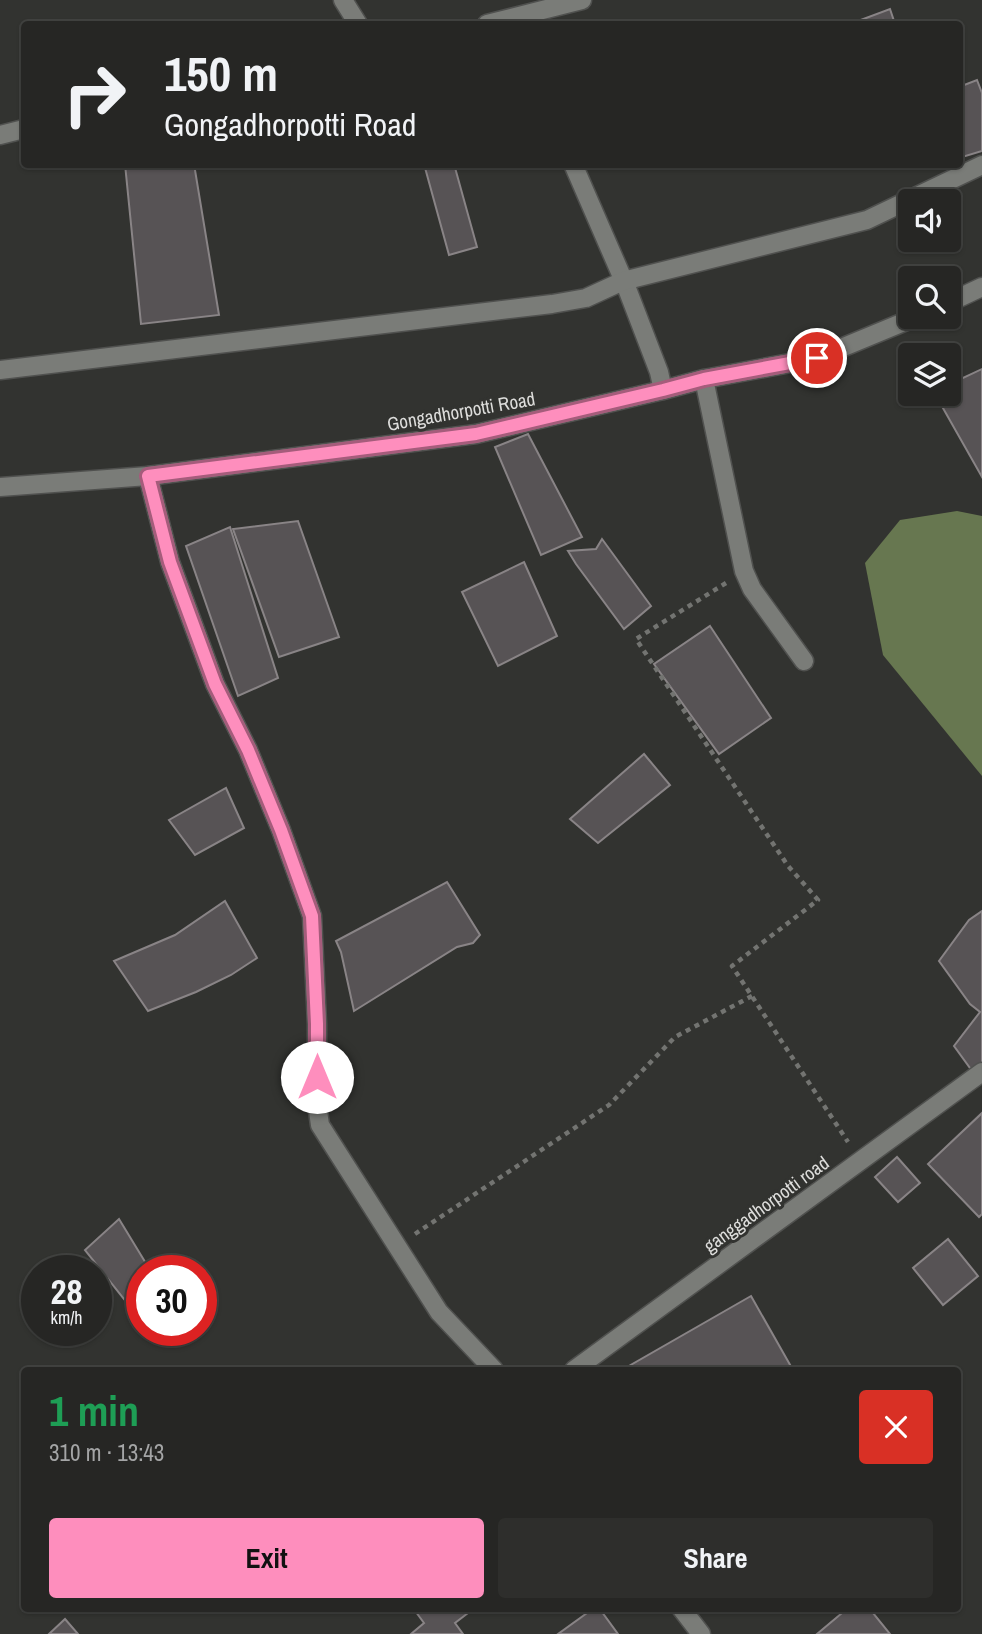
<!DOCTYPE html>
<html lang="en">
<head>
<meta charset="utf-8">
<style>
	:root { --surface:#262624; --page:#2e2e2c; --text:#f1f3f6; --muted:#a4a5a6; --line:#424341; --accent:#fe8ebd }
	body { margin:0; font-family:"Archivo Narrow",sans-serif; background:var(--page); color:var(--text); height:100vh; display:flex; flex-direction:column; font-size:26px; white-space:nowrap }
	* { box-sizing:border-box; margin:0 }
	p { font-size:23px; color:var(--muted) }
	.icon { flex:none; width:38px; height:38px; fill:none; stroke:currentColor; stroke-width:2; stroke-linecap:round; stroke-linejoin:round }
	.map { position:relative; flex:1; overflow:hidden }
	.sheet { position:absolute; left:21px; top:1367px; width:940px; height:245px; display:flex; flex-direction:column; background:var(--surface); border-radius:7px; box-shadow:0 2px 5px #0004,0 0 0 2px var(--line) }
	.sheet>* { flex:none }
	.guide { position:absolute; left:21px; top:21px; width:942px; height:147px; border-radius:7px; box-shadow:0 2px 5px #0004,0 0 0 2px var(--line); background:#262624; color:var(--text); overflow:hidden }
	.buttons { position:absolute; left:898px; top:189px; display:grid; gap:14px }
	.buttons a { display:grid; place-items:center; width:63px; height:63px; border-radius:7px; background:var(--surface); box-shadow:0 2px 5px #0004,0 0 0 2px var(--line); font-size:35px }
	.speed { position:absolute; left:21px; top:1255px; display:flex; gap:14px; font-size:35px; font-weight:700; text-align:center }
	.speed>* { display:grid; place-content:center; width:91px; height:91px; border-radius:50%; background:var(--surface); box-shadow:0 2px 5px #0004,0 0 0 2px var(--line); line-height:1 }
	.speed small { font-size:18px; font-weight:400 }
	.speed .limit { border:10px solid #d22; background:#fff; color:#111 }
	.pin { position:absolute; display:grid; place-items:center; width:60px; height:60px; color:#fff; margin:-30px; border:4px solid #fff; border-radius:50%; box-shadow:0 2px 7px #0007 }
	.me { position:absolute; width:77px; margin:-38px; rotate:0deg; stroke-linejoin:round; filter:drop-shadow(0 0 5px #0008) }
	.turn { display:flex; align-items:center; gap:24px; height:147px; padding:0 28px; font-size:32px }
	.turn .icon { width:91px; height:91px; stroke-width:2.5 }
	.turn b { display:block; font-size:49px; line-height:60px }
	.round { display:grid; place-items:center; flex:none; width:74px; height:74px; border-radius:7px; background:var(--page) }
	.head { display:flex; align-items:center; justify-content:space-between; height:119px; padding:0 28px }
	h1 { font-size:42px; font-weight:700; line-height:52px; color:#1e9e55 }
	.cta { display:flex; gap:14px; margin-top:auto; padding:14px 28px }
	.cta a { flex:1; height:80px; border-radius:7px; background:var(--accent); color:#111; font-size:28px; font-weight:700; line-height:80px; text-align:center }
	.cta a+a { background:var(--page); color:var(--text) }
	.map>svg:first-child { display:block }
	.water { fill:#677750 }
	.building { fill:#575355; stroke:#898486; stroke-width:2 }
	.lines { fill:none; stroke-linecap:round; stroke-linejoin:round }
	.minor-casing { stroke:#50514f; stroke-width:21 }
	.path { stroke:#737471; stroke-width:4.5; stroke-dasharray:5 5; stroke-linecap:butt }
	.minor { stroke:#7a7c78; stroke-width:18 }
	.route-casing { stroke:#a55c7b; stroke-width:18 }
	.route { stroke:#fe8ebd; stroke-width:12 }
	.labels { text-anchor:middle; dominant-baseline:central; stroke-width:6; stroke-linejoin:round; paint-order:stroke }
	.street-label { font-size:19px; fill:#dddddb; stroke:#323330 }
</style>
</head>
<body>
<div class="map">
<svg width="982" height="1634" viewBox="0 0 982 1634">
	<rect width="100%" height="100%" fill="#323330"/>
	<path class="water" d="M957 511 982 516V776L883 655 865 563 900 520Z"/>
	<g class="building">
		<path d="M890 9 895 24H850Z"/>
		<path d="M977 80 982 93V151L959 158V87Z"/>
		<path d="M125 164H194L219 315 141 324Z"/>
		<path d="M424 164H454L477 247 449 255Z"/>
		<path d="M982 369V477L935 394H948V385Z"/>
		<path d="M528 434 582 537 541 555 495 447Z"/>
		<path d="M298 521 339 637 279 657 233 529Z"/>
		<path d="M230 527 278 678 238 696 186 546Z"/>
		<path d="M602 539 651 606 624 629 576 564 568 551 596 549Z"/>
		<path d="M524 562 557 636 498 666 462 592Z"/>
		<path d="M710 626 771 718 719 754 654 664Z"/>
		<path d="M644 754 670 785 598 843 570 819Z"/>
		<path d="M226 788 244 828 195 855 169 820Z"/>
		<path d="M447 882 480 935 473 943 457 947 354 1011 341 952 336 941Z"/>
		<path d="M225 901 257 958 231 975 196 992 148 1011 114 961 175 935Z"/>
		<path d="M982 911V1076L978 1079 954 1046 980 1012 970 1004 939 961 969 920Z"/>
		<path d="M982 1113V1214L979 1217 928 1164Z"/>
		<path d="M897 1157 920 1183 898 1202 875 1177Z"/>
		<path d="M119 1219 150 1270H142V1285L124 1299 85 1250Z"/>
		<path d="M948 1239 978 1276 943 1305 913 1268Z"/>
		<path d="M751 1296 793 1370H622Z"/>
		<path d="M413 1608H470L472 1610 455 1623 463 1634H411L424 1623Z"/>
		<path d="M594 1608H599L618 1634H558Z"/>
		<path d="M848 1608H869L890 1634H817Z"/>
		<path d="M65 1619 78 1634H49Z"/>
	</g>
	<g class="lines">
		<defs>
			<g id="minor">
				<path d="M343 0 358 24"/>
				<path d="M487 24 582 0"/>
				<path d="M0 135 24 129"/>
				<path d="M573 164 626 286 659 372 663 390"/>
				<path d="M948 303 982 287"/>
				<path d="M0 370 552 304 586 298 623 281 867 220 982 165"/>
				<path d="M704 379 744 571 752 589 804 661"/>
				<path d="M148 476 170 562 215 684 248 750 281 830 312 916 317 1024V1104L320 1125 439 1312 494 1370"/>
				<path d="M0 487 148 476 476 434 663 390 704 379 817 358 916 317"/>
				<path d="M574 1370 982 1072"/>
				<path d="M681 1608 701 1634"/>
			</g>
		</defs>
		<use href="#minor" class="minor-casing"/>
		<g class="path">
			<path d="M726 583 636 639 788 866 818 900 732 966 848 1142"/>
			<path d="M415 1234 609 1105 675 1037 752 996"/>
		</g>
		<use href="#minor" class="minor"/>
	</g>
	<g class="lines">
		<defs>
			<path id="route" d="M317 1077V1024L312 916 281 830 248 750 215 684 170 562 148 476 476 434 663 390 704 379 817 358"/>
		</defs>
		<use href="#route" class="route-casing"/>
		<use href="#route" class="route"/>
	</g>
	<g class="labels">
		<g class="street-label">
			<text transform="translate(461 411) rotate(-10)">Gongadhorpotti Road</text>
			<text transform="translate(766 1204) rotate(-36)">ganggadhorpotti road</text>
		</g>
	</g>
</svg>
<div class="buttons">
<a><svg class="icon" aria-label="sound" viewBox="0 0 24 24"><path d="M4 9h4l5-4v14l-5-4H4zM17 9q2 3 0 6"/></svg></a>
<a><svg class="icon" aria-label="search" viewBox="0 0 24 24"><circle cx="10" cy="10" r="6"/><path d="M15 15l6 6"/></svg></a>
<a><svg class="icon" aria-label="layers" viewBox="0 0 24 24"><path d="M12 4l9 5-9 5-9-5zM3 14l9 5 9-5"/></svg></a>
</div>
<div class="speed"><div>28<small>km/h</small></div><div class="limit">30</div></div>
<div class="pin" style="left:817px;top:358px;background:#d93025"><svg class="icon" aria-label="arrive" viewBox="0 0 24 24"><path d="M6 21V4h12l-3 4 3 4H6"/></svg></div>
<svg class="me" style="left:317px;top:1077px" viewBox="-20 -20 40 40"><circle r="19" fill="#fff"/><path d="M0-13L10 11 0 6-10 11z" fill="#fe8ebd"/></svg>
<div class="guide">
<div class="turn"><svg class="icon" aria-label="right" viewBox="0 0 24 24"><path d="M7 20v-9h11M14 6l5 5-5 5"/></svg><div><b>150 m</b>Gongadhorpotti Road</div></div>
</div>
<section class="sheet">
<div class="head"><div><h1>1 min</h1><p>310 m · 13:43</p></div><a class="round" style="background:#d93025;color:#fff"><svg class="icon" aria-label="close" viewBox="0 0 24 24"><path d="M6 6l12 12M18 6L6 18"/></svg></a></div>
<div class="cta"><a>Exit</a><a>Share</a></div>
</section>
</div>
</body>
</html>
